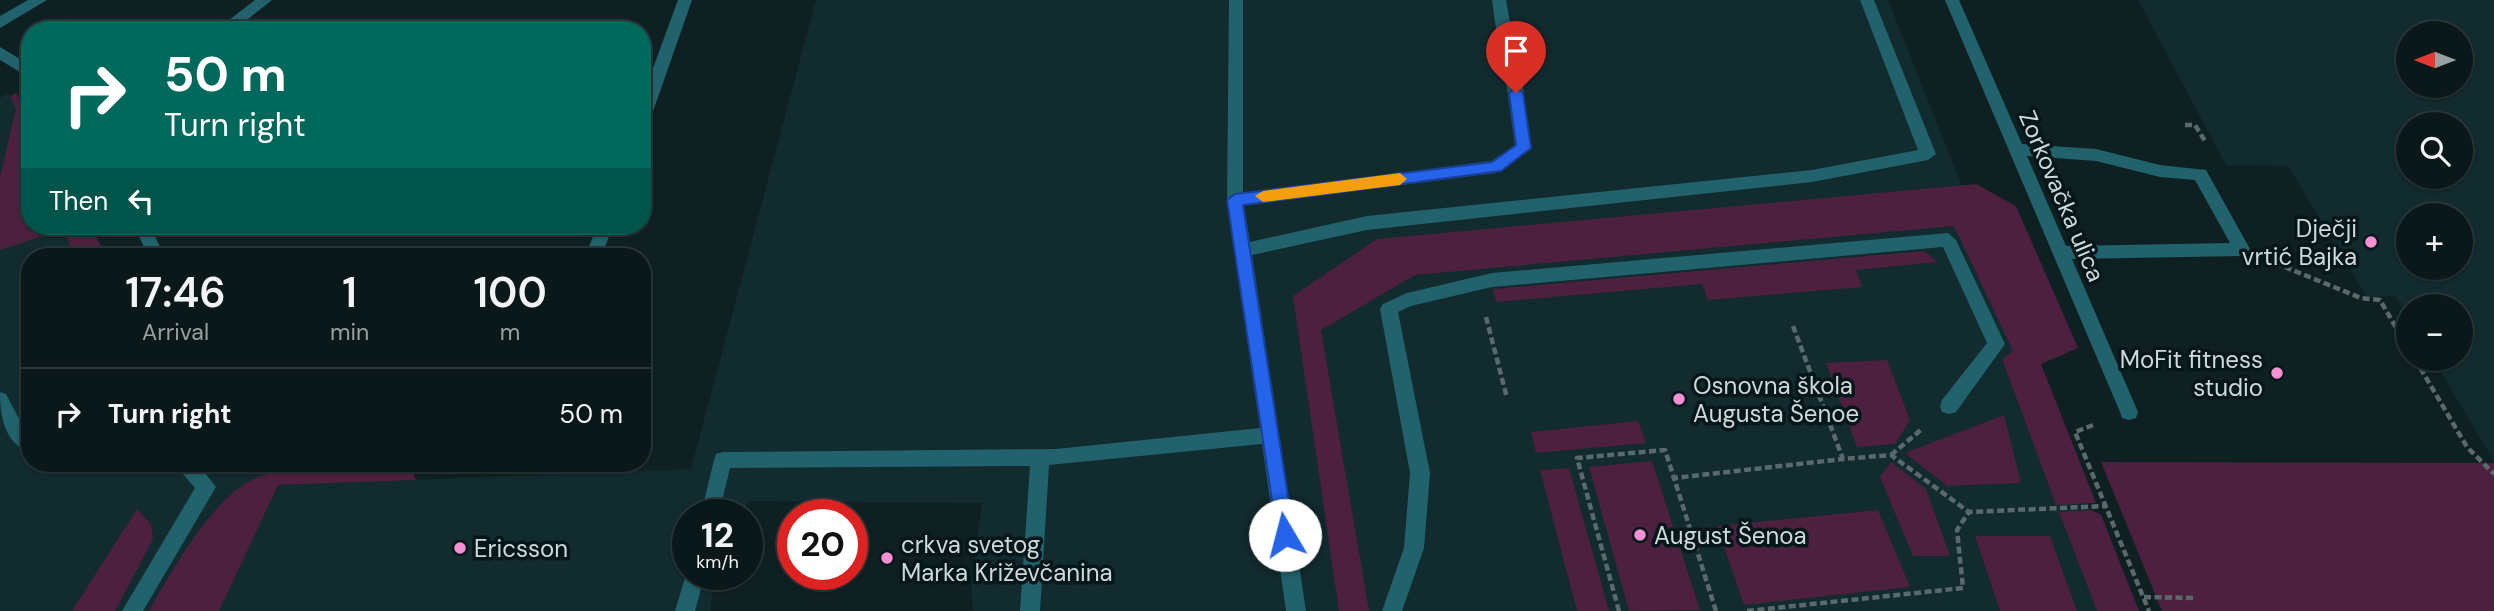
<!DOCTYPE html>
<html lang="en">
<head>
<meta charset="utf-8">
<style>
	:root { --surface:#0b181a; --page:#142123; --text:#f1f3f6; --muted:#9aa0a2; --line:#2b3739 }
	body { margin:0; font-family:"DM Sans",sans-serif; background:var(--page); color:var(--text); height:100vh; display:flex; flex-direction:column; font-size:26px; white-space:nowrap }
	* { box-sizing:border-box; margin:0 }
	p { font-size:23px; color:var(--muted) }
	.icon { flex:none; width:38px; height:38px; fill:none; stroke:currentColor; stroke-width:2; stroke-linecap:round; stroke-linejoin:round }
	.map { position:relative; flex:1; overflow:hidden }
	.side { position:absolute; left:21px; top:248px; width:630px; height:224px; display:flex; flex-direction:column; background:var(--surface); border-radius:28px; box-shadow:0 2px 5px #0004,0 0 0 2px var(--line) }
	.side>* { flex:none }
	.guide { position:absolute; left:21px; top:21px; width:630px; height:214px; border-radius:28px; box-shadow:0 2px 5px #0004,0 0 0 2px var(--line); background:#00695c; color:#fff; overflow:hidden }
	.needle { width:46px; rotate:270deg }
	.controls { position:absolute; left:2396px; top:21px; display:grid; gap:14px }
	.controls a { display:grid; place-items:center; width:77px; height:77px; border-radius:50%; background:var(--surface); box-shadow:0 2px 5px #0004,0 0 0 2px var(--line); font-size:35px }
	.speed { position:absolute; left:672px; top:499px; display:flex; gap:14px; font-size:35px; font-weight:700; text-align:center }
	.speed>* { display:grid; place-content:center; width:91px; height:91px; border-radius:50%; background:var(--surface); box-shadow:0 2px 5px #0004,0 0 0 2px var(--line); line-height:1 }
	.speed small { font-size:18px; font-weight:400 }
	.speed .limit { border:10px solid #d22; background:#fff; color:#111 }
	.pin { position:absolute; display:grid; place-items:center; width:60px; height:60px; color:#fff; margin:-72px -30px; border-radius:50% 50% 50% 0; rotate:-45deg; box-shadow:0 0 7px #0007 }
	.pin .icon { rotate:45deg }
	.me { position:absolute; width:77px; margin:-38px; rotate:352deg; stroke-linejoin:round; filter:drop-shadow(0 0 5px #0008) }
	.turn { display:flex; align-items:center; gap:24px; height:147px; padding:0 28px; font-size:32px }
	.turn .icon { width:91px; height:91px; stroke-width:2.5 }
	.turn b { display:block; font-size:49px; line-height:60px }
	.then { display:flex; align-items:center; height:66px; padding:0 28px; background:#0003; gap:14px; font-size:26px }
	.eta { display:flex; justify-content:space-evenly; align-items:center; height:119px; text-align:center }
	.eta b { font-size:42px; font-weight:600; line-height:49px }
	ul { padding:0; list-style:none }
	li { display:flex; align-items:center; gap:21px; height:91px; padding:0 28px; border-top:2px solid var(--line) }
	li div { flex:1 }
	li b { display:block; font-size:26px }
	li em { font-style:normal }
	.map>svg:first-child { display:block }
	.built { fill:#112b2f; fill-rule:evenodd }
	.green { fill:#4d203f }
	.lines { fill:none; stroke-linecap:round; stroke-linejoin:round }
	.minor-tunnel { stroke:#2c3c3f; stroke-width:18; stroke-dasharray:18 9; stroke-linecap:butt }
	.path { stroke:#5a696b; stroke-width:4.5; stroke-dasharray:7 3.5; stroke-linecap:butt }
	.minor { fill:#22626c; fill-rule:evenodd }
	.route { fill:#2563eb; stroke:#184099; stroke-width:2 }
	.slow { fill:#f59e0b }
	.poi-dot { fill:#f591d3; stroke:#06171a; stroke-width:2.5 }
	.labels { text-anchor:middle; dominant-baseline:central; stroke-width:7; stroke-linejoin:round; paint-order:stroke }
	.street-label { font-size:24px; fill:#cfd9db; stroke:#06171a }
	.poi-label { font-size:24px; fill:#cfd9db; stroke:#06171a; text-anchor:start }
</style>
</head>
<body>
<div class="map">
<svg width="2494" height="611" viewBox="0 0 2494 611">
	<rect width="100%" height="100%" fill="#0f2023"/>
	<g class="built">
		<path d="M816 0H1888L2131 611H973L971 589 982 503 750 501 737 514H688V574H715L710 611H0V98L8 92 30 138V226H63L74 257H30V464H290L279 485 691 469Z"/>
		<path d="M2138 0H2494V461L2433 359H2460V306H2408V318L2395 296 2367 297 2288 166 2226 165ZM2408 33H2460V86H2408ZM2408 124H2460V177H2408ZM2408 215H2460V268H2408Z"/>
	</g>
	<g class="green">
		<path d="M16 93 30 119V226H90L107 257H74L64 229 0 250V177L16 109 10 96Z"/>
		<path d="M1976 184 2016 206 2078 348 2041 364 2096 503 2056 505 2002 359 2013 351 1954 226 1415 275 1321 330 1369 611H1339L1293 296 1377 239Z"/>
		<path d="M1924 251 1938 262 1856 270 1862 287 1708 300 1702 284 1496 302 1493 289Z"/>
		<path d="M1887 360 1910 420 1895 444 1857 447 1826 363Z"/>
		<path d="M2004 415 2021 483 1947 486 1905 453Z"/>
		<path d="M1638 421 1646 443 1536 453 1531 432Z"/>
		<path d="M1652 461 1700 610 1629 611 1589 467Z"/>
		<path d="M1891 462 1926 489 1950 556H1913L1880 477Z"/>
		<path d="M2101 462 2494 463V611H2162Z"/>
		<path d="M290 464H409L416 480 278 485 219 611H149C171 572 213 497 254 479 264 474 276 473 286 470Z"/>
		<path d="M1569 468 1609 611H1577L1540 470Z"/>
		<path d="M137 509 151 524 153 539 115 611H72Z"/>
		<path d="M1878 510 1910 587 1744 605 1717 526Z"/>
		<path d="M2091 510 2101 515 2139 611H2097L2059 512Z"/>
		<path d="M1975 536H2050L2077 611H2000Z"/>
	</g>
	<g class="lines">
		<path class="minor-tunnel" d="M1506 43 1512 66"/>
		<g class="path">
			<path d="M2185 125H2195L2205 141"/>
			<path d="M2275 263 2361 298 2380 300 2408 348"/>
			<path d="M1486 317 1507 398"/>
			<path d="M1793 326 1843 459 1891 455 1969 512 2107 506"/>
			<path d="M2415 359 2467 447 2494 474"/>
			<path d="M2093 425 2075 432 2149 611"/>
			<path d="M1891 455 1923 428"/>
			<path d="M2144 597 2195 598"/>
			<path d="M1619 611 1577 458 1665 450 1674 478"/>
			<path d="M1716 611 1674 478 1843 459"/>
			<path d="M1747 611 1963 588 1957 530 1969 512"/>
		</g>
		<g class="minor">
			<path d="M28 0H47L0 28V16Z"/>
			<path d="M255 0H272L234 30H216Z"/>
			<path d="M678 0H692L650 120 642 126V98Z"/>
			<path d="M1229 0H1243V193L1491 161 1515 146 1504 66 1512 60 1520 66 1531 148 1495 173 1244 205 1250 242 1367 216 1812 170 1918 150 1860 0H1874L1936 154 1928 160 1812 182 1367 230 1252 255 1306 611H1286L1262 444 1049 465 1040 611H1020L1030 466 730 468 719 514H701L714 460 716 454 723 452 1056 449 1260 428 1227 200Z"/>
			<path d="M1492 0H1506L1514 43 1511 47 1506 48 1498 43Z"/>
			<path d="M1945 0H1959L2022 144 2096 149 2160 165 2206 170 2250 249 2248 254 2242 256 2072 259 2138 412 2136 418 2129 420 2122 418 2120 412ZM2027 156 2096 161 2160 177 2195 180 2230 243 2066 246Z"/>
			<path d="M0 47 30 65V78L0 60Z"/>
			<path d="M134 226H150L165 257H149Z"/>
			<path d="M597 226H613L601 257H585Z"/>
			<path d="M1948 233 1956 240 2005 344 1956 412 1949 414 1942 412 1940 406 1942 400 1987 343 1943 247 1492 287 1411 306 1398 312 1430 473 1424 548 1402 611H1382L1404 548 1410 473 1380 309 1383 304 1407 293 1492 273Z"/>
			<path d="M0 392 6 394 18 417 30 431V452C4 443 0 416 0 392Z"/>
			<path d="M167 464H198L216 487 143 611H122L195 488 182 473 169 470Z"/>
			<path d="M688 568V574H705L695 611H675Z"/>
		</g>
	</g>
	<path class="route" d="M1516 88 1523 93 1531 148 1501 171 1243 205 1294 535 1291 541H1278L1227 200 1235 194 1492 162 1516 145 1509 93Z"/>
	<path class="slow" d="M1400 173 1407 179 1400 185 1263 202 1255 196 1263 191Z"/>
	<g class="poi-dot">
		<circle cx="2371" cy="242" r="7"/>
		<circle cx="2277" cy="373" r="7"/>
		<circle cx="1679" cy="399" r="7"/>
		<circle cx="1640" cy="535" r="7"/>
		<circle cx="460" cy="548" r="7"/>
		<circle cx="887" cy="558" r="7"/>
	</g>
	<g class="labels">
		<g class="street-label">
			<text transform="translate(2062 196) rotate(67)">Zorkovačka ulica</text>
		</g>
		<g class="poi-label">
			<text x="2357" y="228" text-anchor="end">Dječji<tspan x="2357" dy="28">vrtić Bajka</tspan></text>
			<text x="2263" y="359" text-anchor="end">MoFit fitness<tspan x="2263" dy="28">studio</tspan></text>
			<text x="1693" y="385">Osnovna škola<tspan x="1693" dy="28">Augusta Šenoe</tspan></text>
			<text x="1654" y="535">August Šenoa</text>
			<text x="901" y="544">crkva svetog<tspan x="901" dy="28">Marka Križevčanina</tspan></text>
			<text x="474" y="548">Ericsson</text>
		</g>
	</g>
</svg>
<div class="controls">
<a><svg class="needle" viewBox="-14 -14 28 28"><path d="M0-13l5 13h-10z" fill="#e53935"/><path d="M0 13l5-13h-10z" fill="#9aa0a2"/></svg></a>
<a><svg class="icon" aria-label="search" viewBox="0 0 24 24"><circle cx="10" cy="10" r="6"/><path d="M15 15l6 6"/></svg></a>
<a>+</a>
<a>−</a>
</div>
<div class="speed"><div>12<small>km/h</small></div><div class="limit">20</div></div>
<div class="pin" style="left:1516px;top:93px;background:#d93025"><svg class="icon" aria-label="arrive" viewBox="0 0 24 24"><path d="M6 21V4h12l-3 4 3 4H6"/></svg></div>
<svg class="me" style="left:1285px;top:535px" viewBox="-20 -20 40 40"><circle r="19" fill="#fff"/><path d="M0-13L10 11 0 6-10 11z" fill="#2563eb"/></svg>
<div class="guide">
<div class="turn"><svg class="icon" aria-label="right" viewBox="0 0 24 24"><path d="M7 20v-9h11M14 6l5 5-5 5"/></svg><div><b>50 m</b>Turn right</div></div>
<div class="then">Then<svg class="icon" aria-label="left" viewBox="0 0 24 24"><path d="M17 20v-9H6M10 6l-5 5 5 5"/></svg></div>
</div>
<section class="side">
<div class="eta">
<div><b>17:46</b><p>Arrival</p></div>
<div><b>1</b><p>min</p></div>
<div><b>100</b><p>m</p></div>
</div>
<ul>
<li><svg class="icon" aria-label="right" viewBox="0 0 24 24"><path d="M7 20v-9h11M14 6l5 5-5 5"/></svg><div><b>Turn right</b></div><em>50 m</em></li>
</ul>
</section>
</div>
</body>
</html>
